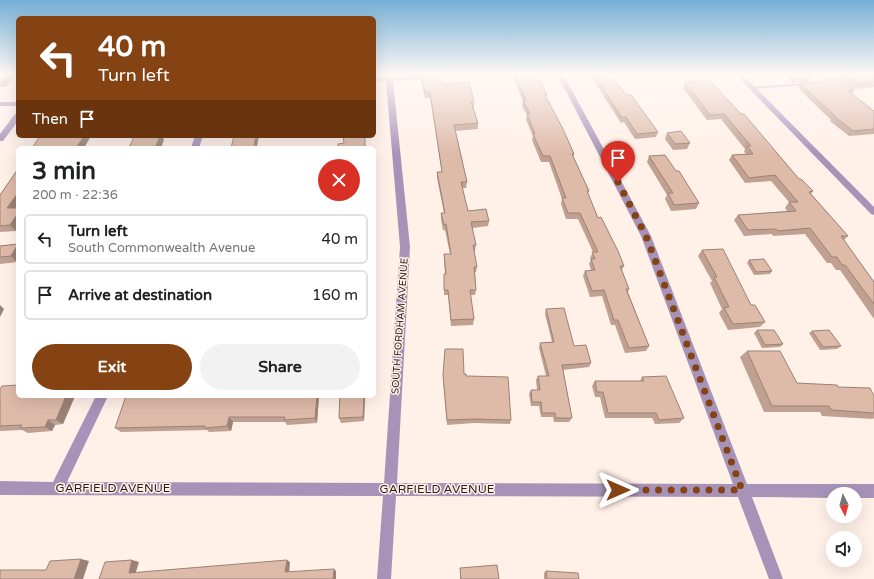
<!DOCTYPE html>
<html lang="en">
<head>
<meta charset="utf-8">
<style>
	:root { --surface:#fff; --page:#f2f2f2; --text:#202124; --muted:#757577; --line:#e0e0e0; --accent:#854213 }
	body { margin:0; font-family:"Varela Round",sans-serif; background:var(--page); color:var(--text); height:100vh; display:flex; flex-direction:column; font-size:15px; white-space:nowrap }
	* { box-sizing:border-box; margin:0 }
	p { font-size:13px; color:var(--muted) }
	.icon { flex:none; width:22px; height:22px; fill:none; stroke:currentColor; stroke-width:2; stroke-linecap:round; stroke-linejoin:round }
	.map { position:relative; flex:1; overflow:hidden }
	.panel { position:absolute; left:16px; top:146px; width:360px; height:252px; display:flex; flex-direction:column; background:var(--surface); border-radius:6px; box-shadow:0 4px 16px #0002 }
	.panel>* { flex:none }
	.top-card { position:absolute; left:16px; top:16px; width:360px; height:122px; border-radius:6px; box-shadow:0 4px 16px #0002; background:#854213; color:#fff; overflow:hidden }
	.needle { width:26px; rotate:174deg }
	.controls { position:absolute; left:826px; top:487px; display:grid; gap:8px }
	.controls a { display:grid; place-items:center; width:36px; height:36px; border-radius:50%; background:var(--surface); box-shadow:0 4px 16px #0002; font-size:20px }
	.pin { position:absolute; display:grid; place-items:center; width:34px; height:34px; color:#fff; margin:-41px -17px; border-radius:50% 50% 50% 0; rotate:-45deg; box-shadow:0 0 4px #0007 }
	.pin .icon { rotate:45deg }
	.me { position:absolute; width:44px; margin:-22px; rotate:90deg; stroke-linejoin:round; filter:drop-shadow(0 0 3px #0008) }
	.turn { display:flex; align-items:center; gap:14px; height:84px; padding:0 16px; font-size:18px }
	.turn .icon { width:52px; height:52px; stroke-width:2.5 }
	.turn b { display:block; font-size:28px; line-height:34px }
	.then { display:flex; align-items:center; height:38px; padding:0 16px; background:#0003; gap:8px; font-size:15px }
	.round { display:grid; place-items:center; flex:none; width:42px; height:42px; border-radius:21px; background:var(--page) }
	.head { display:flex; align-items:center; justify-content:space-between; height:68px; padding:0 16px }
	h1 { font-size:24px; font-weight:700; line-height:30px }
	.action { display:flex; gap:8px; margin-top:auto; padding:8px 16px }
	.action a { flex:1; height:46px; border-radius:24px; background:var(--accent); color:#fff; font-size:16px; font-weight:700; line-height:46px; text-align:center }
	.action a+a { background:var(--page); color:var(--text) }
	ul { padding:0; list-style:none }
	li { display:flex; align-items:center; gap:12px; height:50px; margin:0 8px 6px; padding:0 8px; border:2px solid var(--line); border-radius:6px }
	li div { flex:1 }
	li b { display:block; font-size:15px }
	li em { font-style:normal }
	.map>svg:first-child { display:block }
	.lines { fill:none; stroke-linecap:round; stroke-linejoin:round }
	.lane { fill:#a793b8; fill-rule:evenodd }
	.street { fill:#a793b8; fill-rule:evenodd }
	.wall { fill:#bfa091 }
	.shaded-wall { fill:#9b8276 }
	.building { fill:#debaa9; stroke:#9b8276 }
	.route { stroke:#854213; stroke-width:7; stroke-dasharray:0 12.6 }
	.labels { text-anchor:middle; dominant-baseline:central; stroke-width:3; stroke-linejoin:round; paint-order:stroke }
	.street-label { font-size:10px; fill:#2a1d17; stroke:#fff0e8 }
	.near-street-label { font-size:12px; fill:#2a1d17; stroke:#fff0e8 }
</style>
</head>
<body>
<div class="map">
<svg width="874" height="579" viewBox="0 0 874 579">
	<rect width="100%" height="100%" fill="#fff0e8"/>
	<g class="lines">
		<path class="lane" d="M808 83H810V85L752 89 750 88 752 87Z"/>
		<g class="street">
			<path d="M386 74H392L393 77 434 74H469L466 76 393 81 410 247 397 483 733 484 641 236 557 74H563L651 236 747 484H874V498H855V494H833V498L752 497 783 579H769L738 497 396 496 391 579H377L383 496 0 495V481L53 482 96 396H108L67 482 384 483 400 247 386 81 374 82V78L386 77Z"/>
			<path d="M735 74H742L874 207V215L871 214Z"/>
			<rect x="0" y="102" width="18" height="4"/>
			<path d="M15 114H18V121L3 141H0V134Z"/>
			<path d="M195 136H203L199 148H191Z"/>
		</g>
	</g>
	<g class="wall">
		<path d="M0 74H18L5 87H0Z"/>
		<path d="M512 74H537L547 95 546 97 574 154 573 157 589 191 588 194 598 218 624 266 622 270 629 289 628 292 649 346 646 351 625 353 615 325H611L602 296 590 297 583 276 585 271 591 270 589 264 591 260 590 258 593 252 578 219H566L561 204 562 199 549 162H541L532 140 533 136 526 120 527 115 522 106 523 101Z"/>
		<path d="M593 74H610L626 95 658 132 656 137 635 139 624 122 621 123 592 78Z"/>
		<path d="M783 74H808L812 77 809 82 793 83Z"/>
		<path d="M836 74H874V87L855 89Z"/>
		<path d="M421 75 443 84 474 102V108H473L478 123V129L455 131 467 182 466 188H462L468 211 489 221 488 226 472 228 476 245 475 251H474L477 267 476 272H475L476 290 475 295H470L474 319 473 325 451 326 448 295H444V274H445L444 260V254H450L445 230H443L441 219V213H444L437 178V172H442L430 98H425L421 81Z"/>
		<path d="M824 79 855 89 852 94 874 111V134L849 136 830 121 831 120 798 88 800 83 822 82Z"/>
		<path d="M710 81 799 179 813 191 811 194 848 236 844 240 874 282V319L840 270H836L831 263H827L805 234 773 236 772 234 744 236 734 220 738 215 787 211 785 208 789 202 771 181 745 183 729 160 732 155 746 154 744 152 745 149 721 119 707 120 683 88 685 82Z"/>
		<path d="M667 133 690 143 687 149 673 150 665 139Z"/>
		<path d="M649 156 676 171 699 203 696 209 671 211 665 199 667 195 647 162Z"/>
		<path d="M18 169V206L17 208H18V227L16 231 0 232V195Z"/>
		<path d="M18 244V261L17 262 0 264V246Z"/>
		<path d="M702 250 751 305 765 322 760 327 728 330 719 313 722 309 710 283 712 281 698 256Z"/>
		<path d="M749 260 772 271 770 274 754 275 747 263Z"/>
		<path d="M546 309 574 346 591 363 589 367 563 370 572 418 569 422H554L553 417H541L539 406H531L529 394 531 390H537L536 380 538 376H546L539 348 540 343 552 342 545 314Z"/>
		<path d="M757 330 783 344 780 347 762 348 754 333Z"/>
		<path d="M812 331 841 346 837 349 820 350 809 333Z"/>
		<path d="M445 349 466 376 511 420 510 424 474 423 447 425 443 380Z"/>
		<path d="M747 351 797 383 838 387 874 396V418L873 419 822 416 820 412H764L740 357Z"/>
		<path d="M642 377 684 418 679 423 655 424 652 418H605L600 397H595L592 386 595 381H640Z"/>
		<path d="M0 389 18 396H75L63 424 55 425 52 431 28 433 22 430 0 431Z"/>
		<path d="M126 396H319L317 423 287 425 285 422H233L231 431 209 432 207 430 121 432 115 428Z"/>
		<path d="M340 396H365L364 421 341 423 339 418Z"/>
		<path d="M460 568 499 579H460Z"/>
		<path d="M546 571 579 579H544V573Z"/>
	</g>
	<g class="shaded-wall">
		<path d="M9 74H18L5 87 1 82Z"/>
		<path d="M84 136H91L84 148H76Z"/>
		<path d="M160 136H164L163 138 164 140 161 148H155Z"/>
		<path d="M256 136H259L257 146V148H255L254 145Z"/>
		<path d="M18 193V206L12 214 7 208Z"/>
		<path d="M18 213V227L16 231 10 225Z"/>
		<path d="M18 245V261L17 262 11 256Z"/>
		<path d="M0 305 4 309 0 317Z"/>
		<path d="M66 396H75L63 424 56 420Z"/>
		<path d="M317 396H319L317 423 315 418Z"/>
		<path d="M364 396H365L364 421 363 417Z"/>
		<path d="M229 417 233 422 231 431 227 426Z"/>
		<path d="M48 420 55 425 52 431 45 427Z"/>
		<path d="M81 559 89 561 83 579H74Z"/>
		<path d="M132 560 139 562 135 575 129 573Z"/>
		<path d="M287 560 290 562 289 574 285 572Z"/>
		<path d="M334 569 336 571V579H333Z"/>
	</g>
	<g class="building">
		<path d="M0 74H9L1 82H0Z"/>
		<path d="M433 74H442L443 84 469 82 474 102H471L478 123 454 125 467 182H461L468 211 486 209 489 221 471 222 476 245H473L477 267H474L476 290H470L474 319 451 320 448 290H444V274H446L444 254H451L446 224 444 225 441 213H445L437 172H442L430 92H425L421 75Z"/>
		<path d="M515 74H537L541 83 547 95H545L563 129 574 154H572L589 191H587L598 218 601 217 618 251 624 266H620L629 289H626L649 346 629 348 618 320H614L604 290 592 291 585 271 595 270 591 259H595L592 252H598L580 213H568L562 198H566L550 156H543L533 134H535L527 114H530L523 100H526Z"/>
		<path d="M594 74H610L626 95H631L658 132 637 134 626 117 622 118Z"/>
		<path d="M791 74H808L812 77 795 78Z"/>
		<path d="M847 74H874V82L858 83Z"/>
		<path d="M841 78 855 89 847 90 874 111V129L853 131 834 116H835L800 83 823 82 824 79Z"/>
		<path d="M710 81 741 114H744L799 179H801L813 191 809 192 848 236H841L874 282V304L845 265H842L837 257H832L810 228 778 231 776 229 748 230 738 215 796 211 789 202H798L775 175 749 178 732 155 753 154 747 146H751L724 114 710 115 685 82Z"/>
		<path d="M681 131 690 143 675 144 667 133Z"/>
		<path d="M40 136H84L76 148H32Z"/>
		<path d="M134 136H160L155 148H129Z"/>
		<path d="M234 136H256L254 145 256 144V148H231Z"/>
		<path d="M343 136H365V148H338V144L344 143Z"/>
		<path d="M665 155 676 171H679L699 203 674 205 668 193H673L649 156Z"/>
		<path d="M18 169V193L7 208H18V213L10 225 0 226V195Z"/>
		<path d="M18 244 11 256 0 257V246Z"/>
		<path d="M723 249 751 305H755L765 322 733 324 724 308 729 307 714 277H717L702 250Z"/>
		<path d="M764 259 772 271 756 272 749 260Z"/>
		<path d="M564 308 574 346 586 345 591 363 562 365 572 418H556L555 413H542L541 402H532L531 390H540L538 376H549L540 343 554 342 546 309Z"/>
		<path d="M757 330H774L783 344 765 345Z"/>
		<path d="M829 330 841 346 823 347 812 331Z"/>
		<path d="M445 349H463L464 374H466V376L508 377 511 420 475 419 447 420 443 375Z"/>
		<path d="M747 351H780L797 383 837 385 838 387 870 388 874 396V413L831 410 829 406H772Z"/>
		<path d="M666 376 684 418 659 420 656 413H608L603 392H597L595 381H644L642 377Z"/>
		<path d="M18 385V396H66L56 420H48L45 427 20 428 22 425 0 426V389L2 386Z"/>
		<path d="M126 396H317L315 418 284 420 285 417H229L227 426 205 428V426L115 428Z"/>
		<path d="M340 396H364L363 417 339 418Z"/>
		<path d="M81 559 74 579H0V570H46L50 561Z"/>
		<path d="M132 560 129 573 287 560 285 572 334 569 333 579H99L105 562Z"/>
		<path d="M497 565 499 579H461L460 568Z"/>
		<path d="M546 571 578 573 579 579H547Z"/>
	</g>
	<linearGradient id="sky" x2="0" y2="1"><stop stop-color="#75afd5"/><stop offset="0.48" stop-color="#fff8f5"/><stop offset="1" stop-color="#fff8f5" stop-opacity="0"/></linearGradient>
	<rect width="874" height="155" fill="url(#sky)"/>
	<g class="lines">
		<path class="route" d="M618 182 646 236 742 490H618"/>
	</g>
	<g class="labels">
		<g class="street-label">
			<text transform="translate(400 326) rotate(-86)">SOUTH FORDHAM AVENUE</text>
		</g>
		<g class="near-street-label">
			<text x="113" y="488">GARFIELD AVENUE</text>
			<text x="437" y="489">GARFIELD AVENUE</text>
		</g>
	</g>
</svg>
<div class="controls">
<a><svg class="needle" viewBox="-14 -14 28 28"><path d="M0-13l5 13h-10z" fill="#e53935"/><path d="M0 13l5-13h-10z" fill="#757577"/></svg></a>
<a><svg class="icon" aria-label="sound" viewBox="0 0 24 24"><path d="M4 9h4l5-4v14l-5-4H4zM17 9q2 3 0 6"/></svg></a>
</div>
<div class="pin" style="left:618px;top:182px;background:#d93025"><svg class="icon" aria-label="arrive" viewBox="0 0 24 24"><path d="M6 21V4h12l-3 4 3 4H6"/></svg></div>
<svg class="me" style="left:618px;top:490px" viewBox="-20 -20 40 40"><path d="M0-17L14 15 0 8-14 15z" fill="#854213" stroke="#fff" stroke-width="4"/></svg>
<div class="top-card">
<div class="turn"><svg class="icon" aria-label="left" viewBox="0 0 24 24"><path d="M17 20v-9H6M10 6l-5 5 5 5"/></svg><div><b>40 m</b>Turn left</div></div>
<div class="then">Then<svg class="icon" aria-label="arrive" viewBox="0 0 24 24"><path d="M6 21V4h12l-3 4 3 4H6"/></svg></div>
</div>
<section class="panel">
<div class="head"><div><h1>3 min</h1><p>200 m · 22:36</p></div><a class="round" style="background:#d93025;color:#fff"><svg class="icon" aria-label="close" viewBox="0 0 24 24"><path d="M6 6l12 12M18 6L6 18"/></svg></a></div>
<ul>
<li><svg class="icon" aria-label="left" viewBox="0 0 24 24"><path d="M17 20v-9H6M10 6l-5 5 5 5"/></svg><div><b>Turn left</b><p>South Commonwealth Avenue</p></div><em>40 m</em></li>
<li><svg class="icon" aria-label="arrive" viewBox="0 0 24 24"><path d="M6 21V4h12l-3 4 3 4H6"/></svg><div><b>Arrive at destination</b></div><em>160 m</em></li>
</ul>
<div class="action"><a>Exit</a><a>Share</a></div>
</section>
</div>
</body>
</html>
